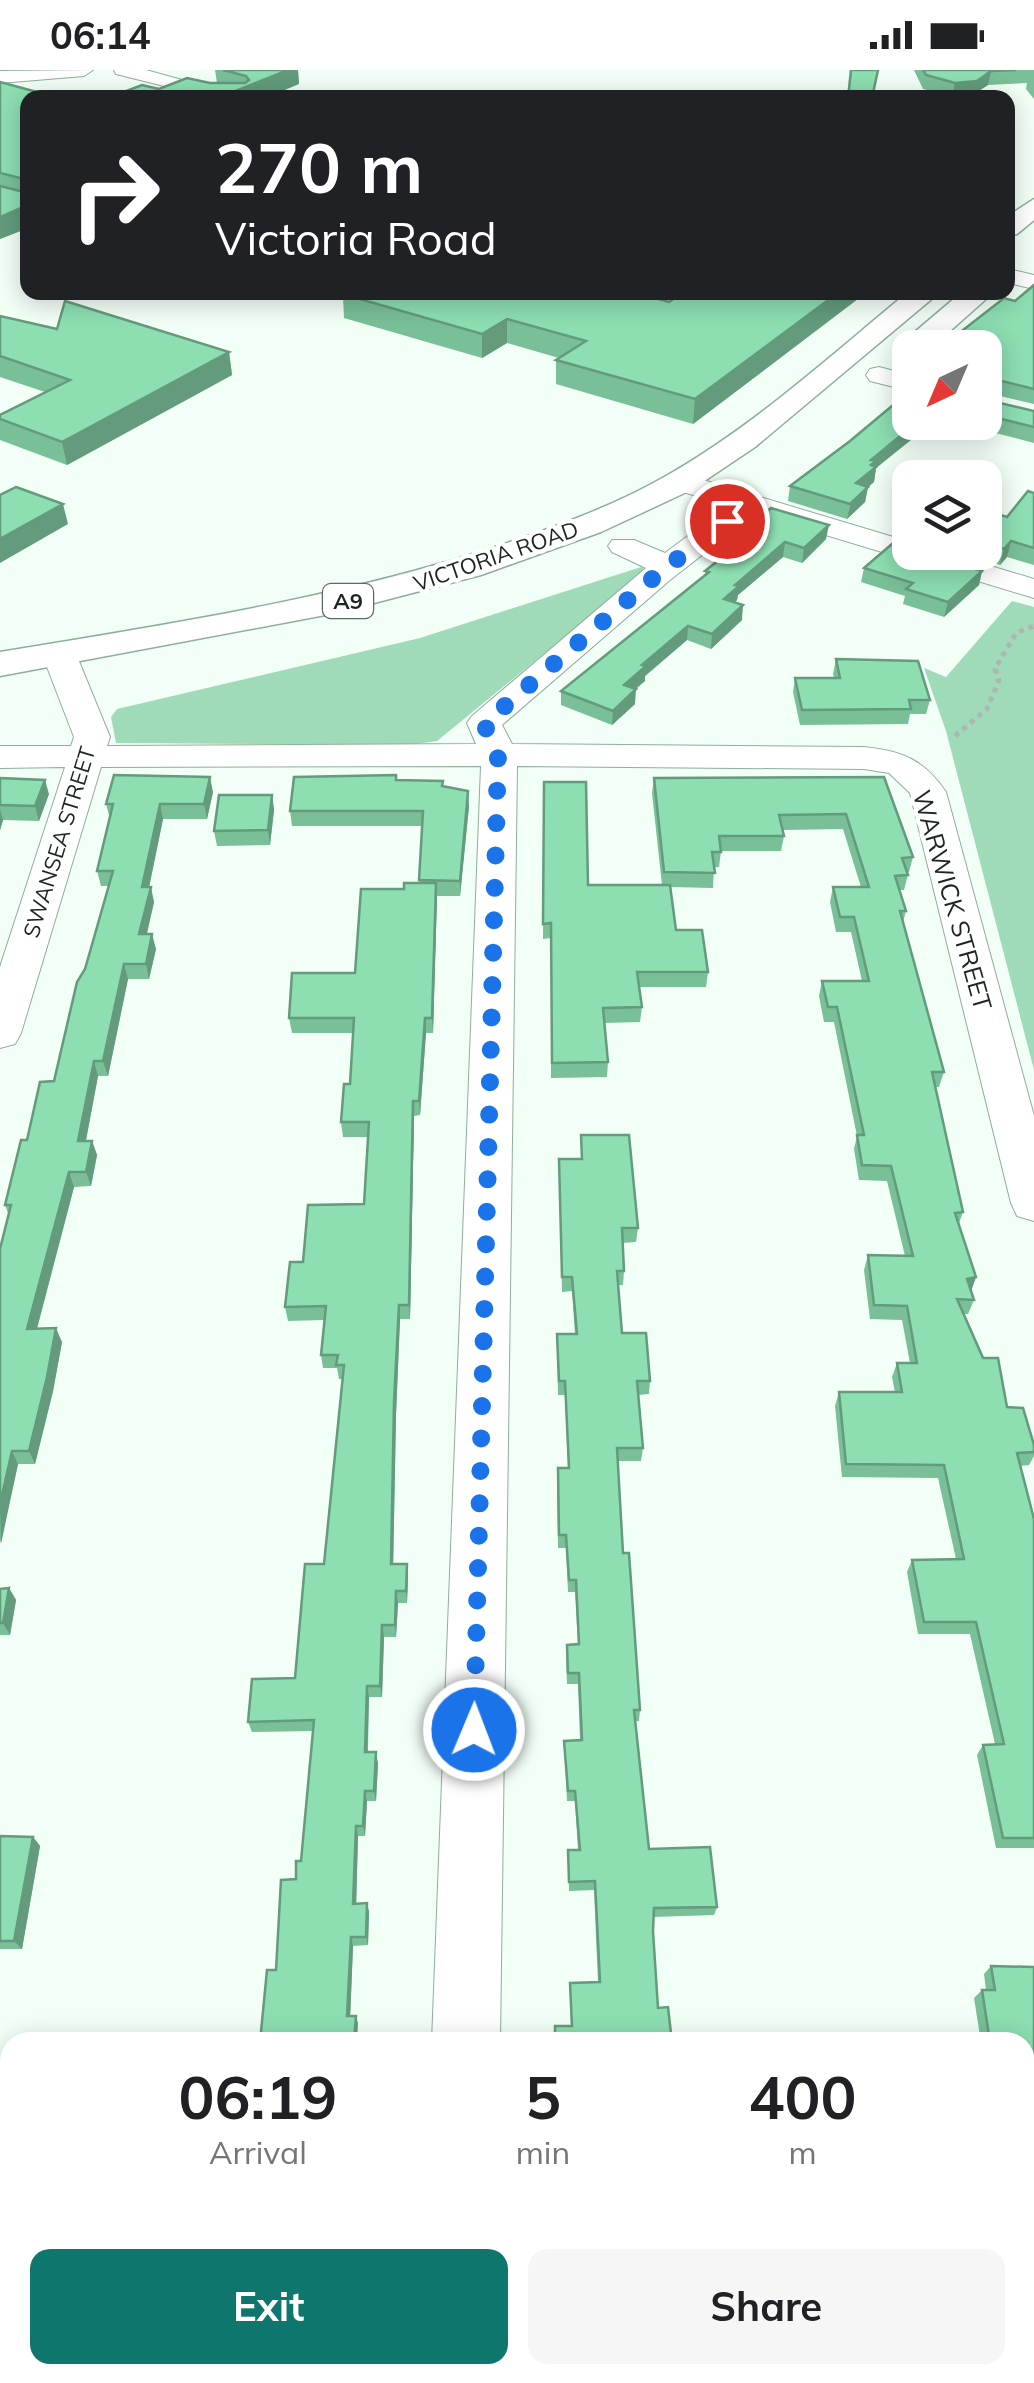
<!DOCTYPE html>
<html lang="en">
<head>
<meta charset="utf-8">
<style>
	:root { --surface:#fff; --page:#f6f6f6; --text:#202124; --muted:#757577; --accent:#0f766e }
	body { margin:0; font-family:Mulish,sans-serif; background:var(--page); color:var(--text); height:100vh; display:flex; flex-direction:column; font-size:38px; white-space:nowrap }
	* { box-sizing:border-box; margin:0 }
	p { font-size:32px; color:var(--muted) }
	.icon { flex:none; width:55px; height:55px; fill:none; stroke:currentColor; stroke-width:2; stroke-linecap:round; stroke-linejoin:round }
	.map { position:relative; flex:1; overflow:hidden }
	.details { position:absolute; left:0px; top:1962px; width:1035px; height:352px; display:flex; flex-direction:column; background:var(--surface); border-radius:30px 30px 0 0; box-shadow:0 5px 25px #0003 }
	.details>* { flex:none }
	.top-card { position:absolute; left:20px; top:20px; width:995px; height:210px; border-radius:20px; box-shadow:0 5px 25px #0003; background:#202124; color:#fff; overflow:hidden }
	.needle { width:65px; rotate:224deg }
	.controls { position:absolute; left:892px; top:260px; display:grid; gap:20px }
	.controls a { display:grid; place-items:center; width:110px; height:110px; border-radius:20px; background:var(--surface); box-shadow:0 5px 25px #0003; font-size:50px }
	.pin { position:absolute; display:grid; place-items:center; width:85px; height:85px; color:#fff; margin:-42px; border:5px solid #fff; border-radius:50%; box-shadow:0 2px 10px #0007 }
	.me { position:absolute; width:110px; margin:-55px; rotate:1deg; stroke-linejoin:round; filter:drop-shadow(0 0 8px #0008) }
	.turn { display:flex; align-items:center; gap:35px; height:210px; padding:0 30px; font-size:45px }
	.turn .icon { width:130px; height:130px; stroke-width:2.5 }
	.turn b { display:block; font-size:70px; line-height:85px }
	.eta { display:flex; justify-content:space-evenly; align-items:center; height:170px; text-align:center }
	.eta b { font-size:60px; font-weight:700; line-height:70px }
	.cta { display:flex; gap:20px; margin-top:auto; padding:20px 30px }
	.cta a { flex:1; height:115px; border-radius:20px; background:var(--accent); color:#fff; font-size:40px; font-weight:700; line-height:115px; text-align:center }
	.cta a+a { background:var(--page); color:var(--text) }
	.status { display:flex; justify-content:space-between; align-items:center; height:70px; padding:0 50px; background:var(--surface); direction:ltr }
	.status svg { height:28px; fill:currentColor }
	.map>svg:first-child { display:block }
	.green { fill:#9fdbb9 }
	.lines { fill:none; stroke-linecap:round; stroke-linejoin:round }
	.minor-casing { stroke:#8eae9b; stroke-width:2 }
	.highway-casing { stroke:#8eae9b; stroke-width:3 }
	.path { stroke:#abb8b0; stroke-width:5; stroke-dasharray:5 5; stroke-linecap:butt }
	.minor { fill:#fff; fill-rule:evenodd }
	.highway { fill:#fff; fill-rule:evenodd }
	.wall { fill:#79bf98 }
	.shaded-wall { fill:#639b7c }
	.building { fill:#8ddeb1; stroke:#639b7c; stroke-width:2.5 }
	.route { stroke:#1a73e8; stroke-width:18; stroke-dasharray:0 32.4 }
	.labels { text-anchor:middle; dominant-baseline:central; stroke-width:9; stroke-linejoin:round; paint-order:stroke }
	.far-street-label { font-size:22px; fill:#1a261f; stroke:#fff }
	.shield { fill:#fff; stroke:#5f6762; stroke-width:2.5 }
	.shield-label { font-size:22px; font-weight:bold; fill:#1a261f }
	.street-label { font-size:25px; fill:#1a261f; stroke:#fff }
</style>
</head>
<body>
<div class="status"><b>06:14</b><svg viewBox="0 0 49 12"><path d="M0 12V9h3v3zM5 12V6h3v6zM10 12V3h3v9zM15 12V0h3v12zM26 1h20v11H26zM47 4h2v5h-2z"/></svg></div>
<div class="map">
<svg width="1034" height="2313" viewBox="0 0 1034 2313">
	<rect width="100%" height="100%" fill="#f2fff7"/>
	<g class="green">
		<path d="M641 497 646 500 437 671 410 675 116 673 111 647 117 639 420 568Z"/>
		<path d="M1012 531 1034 537V1000L946 661 924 598 946 607Z"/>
	</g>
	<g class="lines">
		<defs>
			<g id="minor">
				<path d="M93 0 84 6 0 13V1Z"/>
				<path d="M114 0H146L247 28H212L116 4Z"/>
				<path d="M1008 199 1034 205V219L1008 213Z"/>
				<path d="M879 297 910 305V321L870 311 866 305 870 299Z"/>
				<path d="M680 403 910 472V482H944L1034 509V528L670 418 666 412 670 406Z"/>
				<path d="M727 442 738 445 742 451 738 457 670 510 502 655 512 674 864 677C903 681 924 690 946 722L1034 1046V1151L1017 1146 1011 1133 910 723 889 703 864 699 517 696 500 1972H432L481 696 101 697 21 963 15 974 0 978V897L65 697 0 698V676H71L74 667 42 584 47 577H71L76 584 110 667 107 676 476 674 467 653 472 646 646 498 612 482 608 476 612 470H634L665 483 716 445Z"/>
				<rect x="419" y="2305" width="76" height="8"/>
			</g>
			<g id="highway">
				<path d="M1034 129V150L1017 164 1008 166V146Z"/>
				<path d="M908 222H940L755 377 691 420 601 462 481 505 336 543 0 606V582C168 554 336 529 498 476 555 457 614 436 666 406 754 356 830 286 908 222Z"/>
				<path d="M962 222H994L931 278H910V286L903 284 898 278 903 272Z"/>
			</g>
		</defs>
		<use href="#minor" class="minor-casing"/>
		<use href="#highway" class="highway-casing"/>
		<path class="path" d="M955 666 987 639 999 610 995 599 1016 563 1034 556"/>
		<use href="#minor" class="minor"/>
		<use href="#highway" class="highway"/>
	</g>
	<g class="wall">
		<path d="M215 0H298L299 14 159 19 217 13Z"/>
		<path d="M914 0H1034V29L1026 19 1027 13 988 15 974 24 952 27 923 19Z"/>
		<path d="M0 12 28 28V158L0 169Z"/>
		<path d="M1034 215V334L987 323V330L1034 341V373L953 352H985V278L1015 231Z"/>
		<path d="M328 222H633L669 232 867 222 693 354 556 314V290L559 288 507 273 482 288 344 248 343 227Z"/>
		<path d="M0 246 57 259 229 282 232 305 67 395 0 370V345L45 322 0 307Z"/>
		<path d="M910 352H946L928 368 917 365 876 398 874 412 868 417 865 432 847 449 788 431 790 416Z"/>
		<path d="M1034 423V495L1007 487 1000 495 960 482H985V440L1007 447Z"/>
		<path d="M826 469 802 493 783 487 738 525 737 530 735 532 742 550 711 579 687 570 645 606V611L635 619V634L612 655 561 635V621L705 506V501L724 485 725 479Z"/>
		<path d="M864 498 982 501 979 515 944 547 903 534 905 526 861 512Z"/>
		<path d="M836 589 930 630 926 644H910L908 654 800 655 793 622 795 608H834L833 604Z"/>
		<path d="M884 707 913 787 909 802H907L908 805 904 820H900L906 841 903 852 944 1002 939 1017H935L963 1142 959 1153 976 1207 971 1221 974 1230 968 1244H964L1007 1337 1034 1375V1386L1029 1395 1020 1396 1034 1449V1778H996L977 1685 983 1675 995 1674 970 1564H918L907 1502 912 1490 956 1489 938 1408 842 1407 835 1336 839 1322H895L892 1307 897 1293H910L902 1250 870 1249 864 1200 868 1185 905 1186 887 1111 859 1110 854 1079 857 1066 834 952H824L819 926 822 911H862L851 862H836L830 832 833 817H861L843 759 782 760 784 766 781 781H721L719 797H714L713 818 671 817 676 860 708 902 706 917H639L642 937 640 952 604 953 608 992 607 1007 551 1008V868L543 869 544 712 588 815H662L652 723 654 708Z"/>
		<path d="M0 708 49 724 39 751 3 750 0 760Z"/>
		<path d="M397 710 443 716 469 736 460 826H437L433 963H426L420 1045 414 1046 410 1249H400L396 1345 393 1494H407L408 1506 407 1533H398L396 1567H384L382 1627H369L368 1682 378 1693 376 1731H367L365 1766H358L356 1834 367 1833 369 1842 368 1875 353 1876 350 1946 358 1953 276 1900 301 1791 313 1661 252 1662 248 1652 295 1608 324 1494 343 1309H339L337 1298H323L321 1285 324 1250 288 1251 285 1237 303 1192 364 1134 368 1067H343L341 1052 350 1014 353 963H292L289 948 355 903 404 819 419 813 422 756H292L290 741Z"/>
		<path d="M213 722 207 749H163L149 817 154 832 147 864 156 879 149 909H128L108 1006H98L86 1071H92L97 1085 91 1116 74 1117 37 1259 62 1272 53 1321 35 1394H18L0 1474V1179L9 1146 5 1135 27 1070 54 1011 108 816H101L97 801 110 749 106 734Z"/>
		<path d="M272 725 274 740 270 775 217 776 214 761Z"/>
		<path d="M581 1065 638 1158 636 1172 622 1173 624 1201 623 1215H618L622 1263 650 1311 649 1324 638 1325 643 1378 641 1391H618L623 1483 640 1640 639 1651H635L649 1779 717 1837 714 1845 653 1847V1861L658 1938 672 1972H554L555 1956H571L570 1913 598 1912 594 1820 569 1821 568 1780H578L575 1731H567L564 1671 580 1670 578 1614H567L566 1586 567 1575 578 1574 575 1522H568L566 1478H558L557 1411 568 1398 565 1325H558L557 1264H575L572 1221 562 1222 559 1089H581Z"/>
		<path d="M9 1518 16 1530 10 1565H0V1519Z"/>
		<path d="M0 1766 33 1767 40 1776 22 1879H0Z"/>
		<path d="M991 1896 1034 1897V2010H1025V1972H981L974 1928 982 1920H986L984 1904Z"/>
	</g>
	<g class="shaded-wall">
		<path d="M288 0H298L299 14 266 28H218Z"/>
		<path d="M991 1 988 15 974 24 952 27 955 13Z"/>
		<path d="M28 135V158L0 169V147Z"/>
		<path d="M839 222H867L693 354 695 329Z"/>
		<path d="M507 249V273L482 288V264Z"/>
		<path d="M229 282 232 305 67 395 62 372Z"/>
		<path d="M917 352H920L917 365 876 398 874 412 868 417 865 432 847 449 856 413 871 390Z"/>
		<path d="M932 352H946L928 368 931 353Z"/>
		<path d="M63 434 68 454 0 493V469Z"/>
		<path d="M829 455 826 469 802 493 804 478Z"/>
		<path d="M1011 471 1007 487 1000 495 1004 479Z"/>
		<path d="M785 472 783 487 738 525 737 530 722 544 724 529 735 515Z"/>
		<path d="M982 501 979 515 944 547 948 532Z"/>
		<path d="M743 535 742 550 711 579 712 564Z"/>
		<path d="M688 556 687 570 645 606V611L623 630 624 615 642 595Z"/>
		<path d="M636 619 635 634 612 655 613 641Z"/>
		<path d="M210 707 213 722 207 749 204 734Z"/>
		<path d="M45 710 49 724 39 751 35 736Z"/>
		<path d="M468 721 469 736 460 826V811Z"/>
		<path d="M272 725 274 740 270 775 268 760Z"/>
		<path d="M160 734 163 749 146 832 142 817Z"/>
		<path d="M0 739 3 750 0 760Z"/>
		<path d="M436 813 437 828 433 963 432 948Z"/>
		<path d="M151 817 154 832 143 879 139 864Z"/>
		<path d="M152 864 156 879 149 909 146 894Z"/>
		<path d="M124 894 128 909 108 1006 103 991Z"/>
		<path d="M425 948 426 963 420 1045 419 1031Z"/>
		<path d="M94 991 98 1006 83 1085 78 1071Z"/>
		<path d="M413 1031 414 1046 410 1249 409 1235Z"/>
		<path d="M92 1071 97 1085 91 1116 86 1102Z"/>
		<path d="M69 1102 74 1117 33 1273 27 1259Z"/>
		<path d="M976 1207 971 1221 967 1209Z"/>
		<path d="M399 1235 400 1249 396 1345 393 1506 391 1494 394 1331Z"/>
		<path d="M56 1258 62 1272 53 1321 35 1394 29 1381Z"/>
		<path d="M12 1381 18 1394 1 1474 0 1434Z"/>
		<path d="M407 1494 408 1506 407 1533 406 1521Z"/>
		<path d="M9 1518 16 1530 10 1565 3 1553Z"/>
		<path d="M396 1521 398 1533 396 1567 395 1555Z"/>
		<path d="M382 1555 384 1567 382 1627 380 1616Z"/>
		<path d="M367 1616 369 1627 367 1693 365 1682Z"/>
		<path d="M376 1682 378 1693 376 1731 374 1721Z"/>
		<path d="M365 1721 367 1731 365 1766 363 1756Z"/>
		<path d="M356 1756 358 1766 356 1843 353 1834Z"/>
		<path d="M33 1767 40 1776 22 1879 14 1871Z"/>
		<path d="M367 1833 369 1842 368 1875 366 1867Z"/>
		<path d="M351 1867 353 1876 350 1953 347 1946Z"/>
		<path d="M356 1946 358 1953 357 1972H354Z"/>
	</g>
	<g class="building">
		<path d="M223 0H288L218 28H108L142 15 159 19 187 8 210 13H245L249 10 246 6Z"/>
		<path d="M851 0H878L872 28H848Z"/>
		<path d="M923 0H1016L991 1 977 11 955 13 926 5Z"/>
		<path d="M0 12 59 28H28V73H26L28 74V110L0 103Z"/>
		<path d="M0 116 28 123V135L0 147Z"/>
		<path d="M1034 215V319L986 307 987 330 1034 341V357L985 345V278H940L1004 228 1015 231Z"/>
		<path d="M346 222H633L669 232 683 222H839L695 329 556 290 586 271 507 249 482 264 342 224Z"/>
		<path d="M65 231 229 282 62 372 0 349V345L70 310 0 286V246L57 259Z"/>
		<path d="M910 321V352H917L871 390 876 391 871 395 876 397 856 413 868 417 850 434 790 416 850 371Z"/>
		<path d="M16 417 63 434 0 469V425Z"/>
		<path d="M1028 421 1034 423V478L1011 471 1004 479 985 473V440L1007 447Z"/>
		<path d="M771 438 829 455 804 478 785 472 735 515 739 516 724 529 743 535 712 564 688 556 642 595 646 596 624 615 636 619 613 641 561 621 709 502 705 501 730 481 725 479Z"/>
		<path d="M892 474 910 479V482H921L982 501 948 532 906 519 913 513 864 498Z"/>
		<path d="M836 589 918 591 930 630H909L911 639 802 640 795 608H840Z"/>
		<path d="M114 705 210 707 204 734H160L142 817H151L139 864H152L146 894H124L103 991H94L78 1071H92L86 1102H69L27 1259 56 1258 47 1307 29 1381H12L0 1434V1179L11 1135H5L21 1070H27L40 1012 54 1011 77 912 85 899 113 801H97L113 734H106Z"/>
		<path d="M396 705V710L443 711 442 716 468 721 460 811 419 810 423 741H290L294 707Z"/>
		<path d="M884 707 913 787 902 788 908 805 895 806 906 841H900L944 1002H932L963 1142 955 1143 976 1207 967 1209 974 1230 957 1229 983 1288H998L1007 1337 1023 1338 1034 1375V1382L1017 1383 1034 1449V1768H1003L983 1675 1004 1674 976 1552H924L912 1490 964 1489 944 1395 846 1394 839 1322H902L897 1293H917L907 1236 874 1235 868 1185 913 1186 891 1096 862 1095 857 1065H864L837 937H828L822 911H869L854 847H840L833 817H869L846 744 779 745 784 766H719L721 782H712L715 803 664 802 654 708Z"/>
		<path d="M0 708 45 710 35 736 0 735Z"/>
		<path d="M544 712H586L588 815H670L676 860H702L708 902H637L642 937 603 938 608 992 552 993 551 853 543 854Z"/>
		<path d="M219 725H272L268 760 214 761Z"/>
		<path d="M404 813H436L432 948H425L419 1031H413L409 1235H399L394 1331 391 1494H407L406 1521H396L395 1555H382L380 1616H367L365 1682H376L374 1721H365L363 1756H356L353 1834 367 1833 366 1867H351L347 1946H356L354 1972H260L267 1900H276L281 1810 296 1809V1791H301L314 1650 248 1652 252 1609 295 1608 305 1494H324L344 1295H336L338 1285H321L326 1236 285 1237 290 1192H303L308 1135 364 1134 369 1052H341L344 1014H350L354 948H289L292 903H355L361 819H404Z"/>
		<path d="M581 1065H629L638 1158H622L624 1201H617L622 1263H646L650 1311H637L643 1378H617L623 1483H629L640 1640H634L649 1779 710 1777 717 1837 654 1838 653 1861 658 1938 668 1937 672 1972H555V1956H572L570 1913 600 1912 595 1811 569 1812 568 1780H580L575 1721H568L564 1671 582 1670 579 1603H568L567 1575 579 1574 576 1510H569L566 1465H559L558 1398H569L565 1311H559L557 1264H577L572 1207H562L559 1089H582Z"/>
		<path d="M9 1518 3 1553H0V1519Z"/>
		<path d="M0 1766 33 1767 14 1871H0Z"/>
		<path d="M991 1896 1034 1897V2003H1025V1972H990L982 1920H995Z"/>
		<path d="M10 2274V2305H371V2313H0V2275Z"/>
	</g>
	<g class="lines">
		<path class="route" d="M474 1660 498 685 484 654 659 503 727 451"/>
	</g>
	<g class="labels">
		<g class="far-street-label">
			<text transform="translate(496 486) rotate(-19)">VICTORIA ROAD</text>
			<text transform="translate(59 772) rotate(-73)">SWANSEA STREET</text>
		</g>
		<rect class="shield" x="323" y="514" width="50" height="34" rx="8"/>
		<g class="shield-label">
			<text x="348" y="531">A9</text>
		</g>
		<g class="street-label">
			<text transform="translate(953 830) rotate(74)">WARWICK STREET</text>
		</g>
	</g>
</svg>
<div class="controls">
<a><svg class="needle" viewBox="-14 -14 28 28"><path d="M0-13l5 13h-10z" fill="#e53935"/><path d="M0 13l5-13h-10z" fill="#757577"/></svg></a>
<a><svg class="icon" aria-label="layers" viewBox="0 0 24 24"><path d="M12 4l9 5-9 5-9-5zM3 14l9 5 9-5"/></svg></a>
</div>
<div class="pin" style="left:727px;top:451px;background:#d93025"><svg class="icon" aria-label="arrive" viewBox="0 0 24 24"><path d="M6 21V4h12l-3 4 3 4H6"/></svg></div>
<svg class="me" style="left:474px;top:1660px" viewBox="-20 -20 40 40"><circle r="17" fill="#1a73e8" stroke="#fff" stroke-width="3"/><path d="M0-11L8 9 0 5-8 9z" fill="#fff"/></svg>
<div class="top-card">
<div class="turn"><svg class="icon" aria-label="right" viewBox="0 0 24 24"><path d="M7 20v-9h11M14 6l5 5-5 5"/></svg><div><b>270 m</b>Victoria Road</div></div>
</div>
<section class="details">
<div class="eta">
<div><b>06:19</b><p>Arrival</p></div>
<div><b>5</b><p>min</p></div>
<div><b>400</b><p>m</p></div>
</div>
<div class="cta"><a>Exit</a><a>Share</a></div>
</section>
</div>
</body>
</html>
